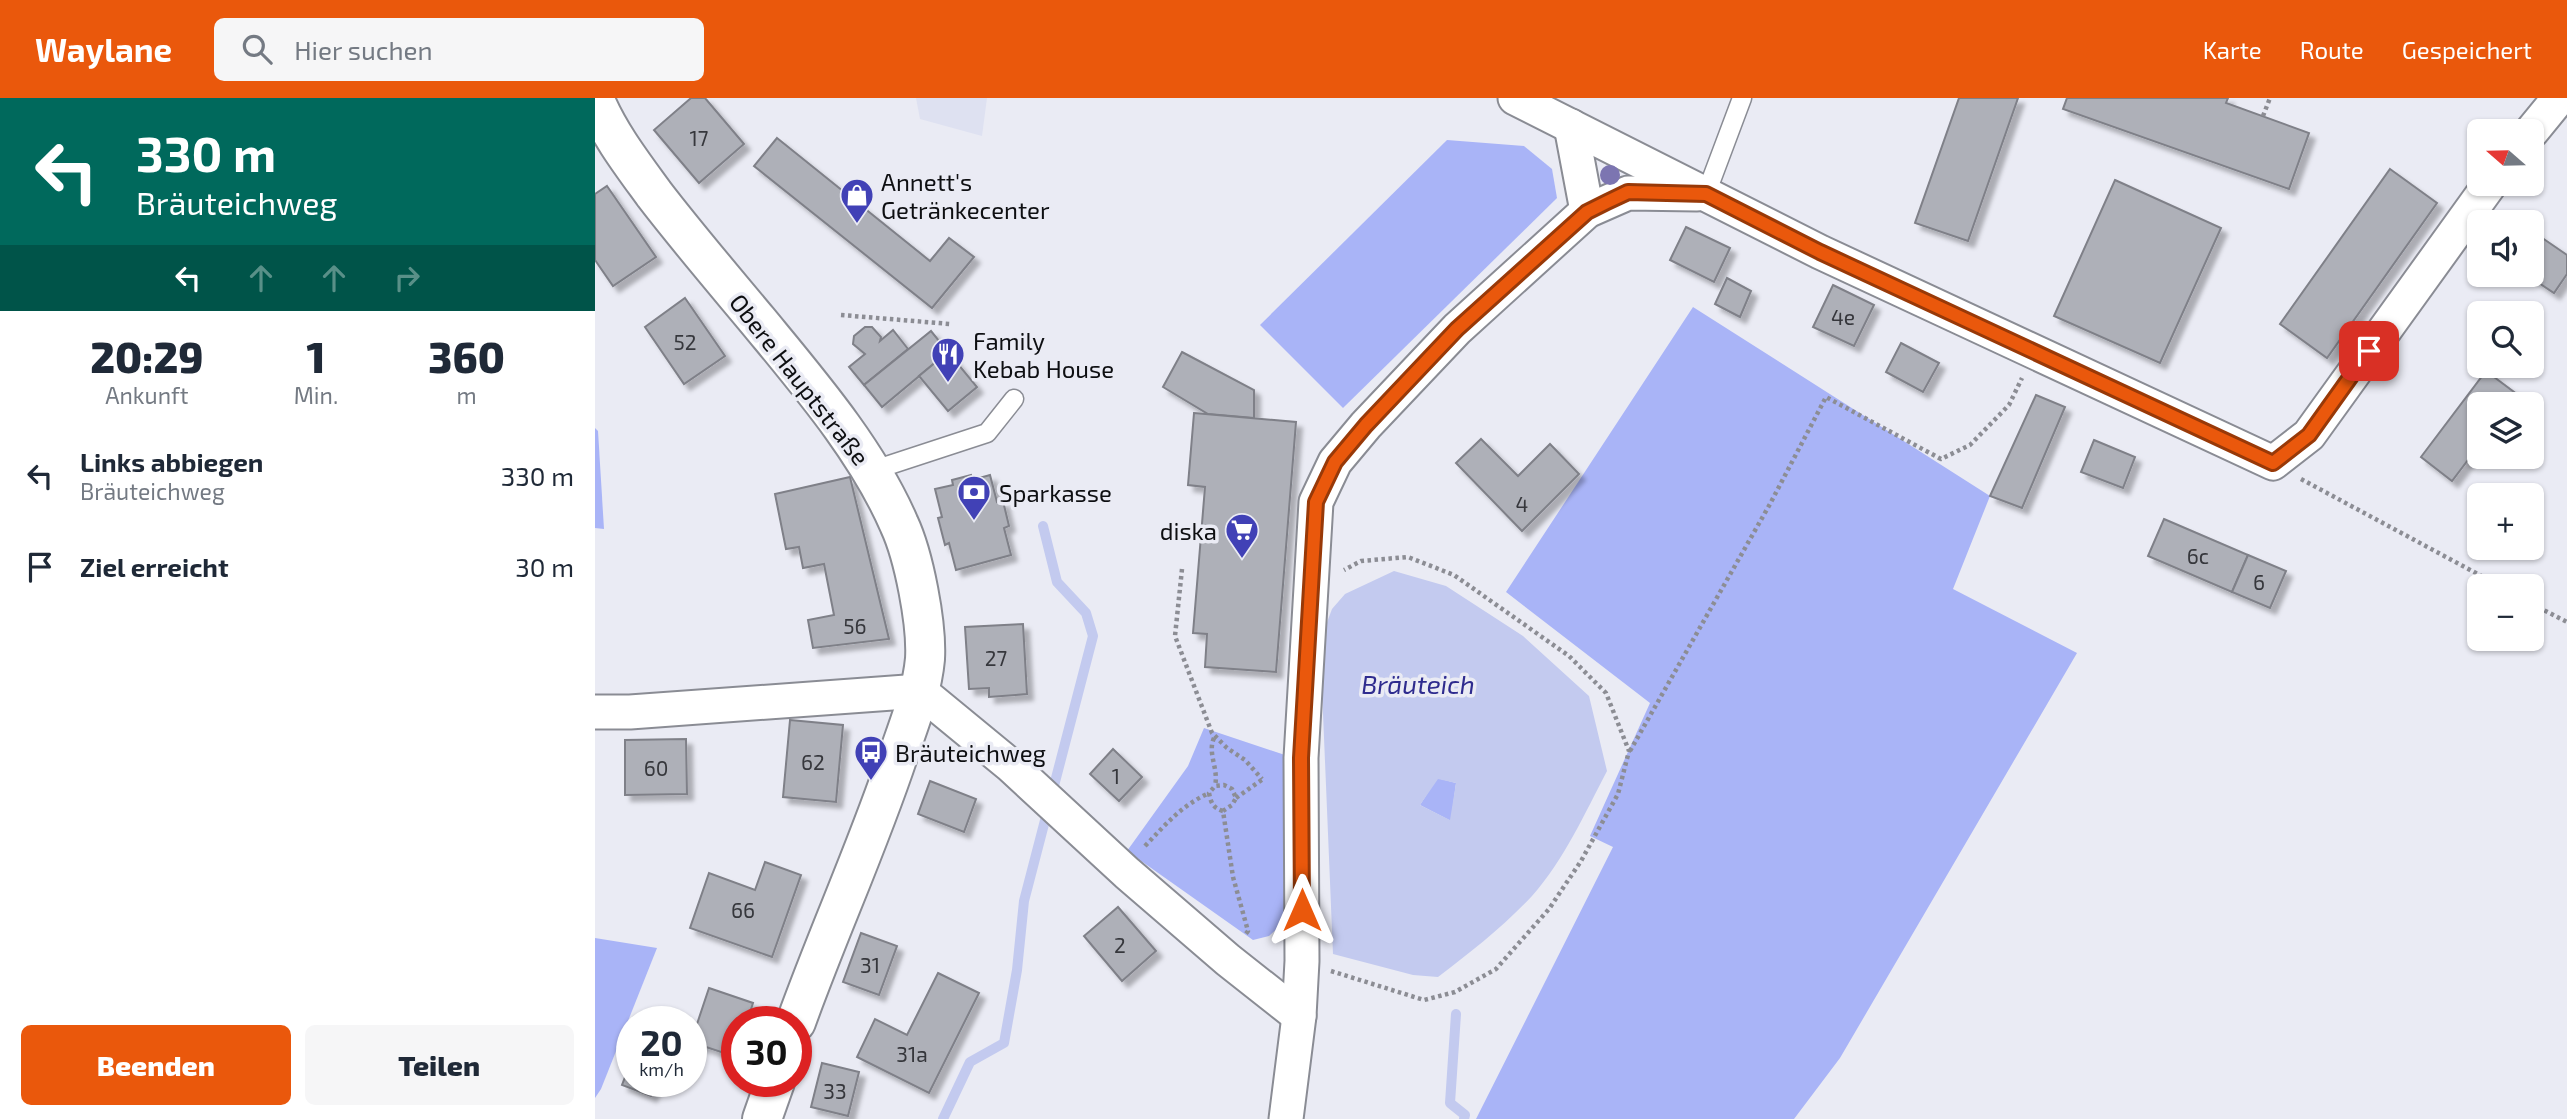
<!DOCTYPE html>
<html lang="de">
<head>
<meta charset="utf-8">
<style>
	:root { --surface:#fff; --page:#f6f6f7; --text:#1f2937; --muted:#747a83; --accent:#ea580c }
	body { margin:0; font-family:"Exo 2",sans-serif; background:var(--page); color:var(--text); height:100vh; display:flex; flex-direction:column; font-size:26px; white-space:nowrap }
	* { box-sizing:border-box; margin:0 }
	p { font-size:23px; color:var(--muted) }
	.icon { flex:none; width:38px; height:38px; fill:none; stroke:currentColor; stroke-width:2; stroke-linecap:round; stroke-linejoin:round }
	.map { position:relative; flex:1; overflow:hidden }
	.side { display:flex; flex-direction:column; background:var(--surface); width:595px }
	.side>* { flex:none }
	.banner { background:#00695c; color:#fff; overflow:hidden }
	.needle { width:46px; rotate:290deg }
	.tools { position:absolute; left:1872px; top:21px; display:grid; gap:14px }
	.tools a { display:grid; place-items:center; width:77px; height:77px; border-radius:10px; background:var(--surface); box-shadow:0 2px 5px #0004; font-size:35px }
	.speed { position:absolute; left:21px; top:908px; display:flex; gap:14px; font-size:35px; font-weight:700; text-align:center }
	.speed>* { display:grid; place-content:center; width:91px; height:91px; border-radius:50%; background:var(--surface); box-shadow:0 2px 5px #0004; line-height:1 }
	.speed small { font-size:18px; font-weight:400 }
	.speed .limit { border:10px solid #d22; background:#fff; color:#111 }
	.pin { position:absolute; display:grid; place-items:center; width:60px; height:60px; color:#fff; margin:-30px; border-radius:14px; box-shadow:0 4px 10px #0006 }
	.me { position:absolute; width:77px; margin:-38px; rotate:0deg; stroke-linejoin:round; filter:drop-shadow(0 0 5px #0008) }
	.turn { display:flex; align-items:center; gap:24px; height:147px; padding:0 21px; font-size:32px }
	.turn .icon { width:91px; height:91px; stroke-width:2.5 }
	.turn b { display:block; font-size:49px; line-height:60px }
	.lanes { display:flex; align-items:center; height:66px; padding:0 21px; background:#0003; justify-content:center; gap:35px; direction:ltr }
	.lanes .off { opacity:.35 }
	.eta { display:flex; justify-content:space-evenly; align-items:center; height:119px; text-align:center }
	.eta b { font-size:42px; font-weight:800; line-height:49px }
	.action { display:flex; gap:14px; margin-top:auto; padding:14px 21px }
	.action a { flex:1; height:80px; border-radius:10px; background:var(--accent); color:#fff; font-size:28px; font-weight:800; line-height:80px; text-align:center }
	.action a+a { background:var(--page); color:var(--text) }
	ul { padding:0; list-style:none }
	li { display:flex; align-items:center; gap:21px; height:91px; padding:0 21px }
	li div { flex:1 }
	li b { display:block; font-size:26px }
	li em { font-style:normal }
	header { display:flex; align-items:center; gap:42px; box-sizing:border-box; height:98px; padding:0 35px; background:var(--accent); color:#fff }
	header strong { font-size:33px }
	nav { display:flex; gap:38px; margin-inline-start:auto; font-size:24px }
	.search { width:490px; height:63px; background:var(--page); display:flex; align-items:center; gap:18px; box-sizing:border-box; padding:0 24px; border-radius:10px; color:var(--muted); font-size:26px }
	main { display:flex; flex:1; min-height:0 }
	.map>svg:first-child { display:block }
	.built { fill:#dee1f1 }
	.green { fill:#a9b4f7 }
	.water { fill:#c3caef; fill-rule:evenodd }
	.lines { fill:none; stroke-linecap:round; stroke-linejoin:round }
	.stream { stroke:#c3caef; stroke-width:10 }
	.building { fill:#aeb0b8; stroke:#7f8088; stroke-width:2; filter:url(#shadow) }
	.service-casing { stroke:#8a8c94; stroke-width:21 }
	.minor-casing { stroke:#8a8c94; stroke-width:37 }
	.tertiary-casing { stroke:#8a8c94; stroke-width:42 }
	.path { stroke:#8c8d94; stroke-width:4.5; stroke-dasharray:3.5 3.5; stroke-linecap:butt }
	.service { stroke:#fff; stroke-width:18 }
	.minor { stroke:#fff; stroke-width:33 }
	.tertiary { stroke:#fff; stroke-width:38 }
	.tree { fill:#7c75b1 }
	.route-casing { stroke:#983908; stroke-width:18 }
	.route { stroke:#ea580c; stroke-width:12 }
	.labels { text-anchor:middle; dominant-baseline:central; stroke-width:7; stroke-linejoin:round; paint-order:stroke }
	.number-label { font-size:21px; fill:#36373c }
	.poi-label { font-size:24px; fill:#0e0f12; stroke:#eaebf4; text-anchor:start }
	.street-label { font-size:24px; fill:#0e0f12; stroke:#eaebf4 }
	.water-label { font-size:26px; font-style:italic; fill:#2e2b8e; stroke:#eaebf4 }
</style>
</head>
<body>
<header>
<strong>Waylane</strong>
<div class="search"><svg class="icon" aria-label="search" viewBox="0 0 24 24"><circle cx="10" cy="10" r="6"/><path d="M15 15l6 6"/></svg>Hier suchen</div>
<nav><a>Karte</a><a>Route</a><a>Gespeichert</a></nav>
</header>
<main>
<section class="side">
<div class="banner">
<div class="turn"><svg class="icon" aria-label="left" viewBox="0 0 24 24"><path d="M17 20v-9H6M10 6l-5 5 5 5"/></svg><div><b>330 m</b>Bräuteichweg</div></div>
<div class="lanes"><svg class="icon" aria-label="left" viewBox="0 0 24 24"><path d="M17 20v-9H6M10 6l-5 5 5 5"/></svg><svg class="icon off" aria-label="ahead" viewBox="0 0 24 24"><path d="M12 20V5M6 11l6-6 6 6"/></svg><svg class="icon off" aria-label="ahead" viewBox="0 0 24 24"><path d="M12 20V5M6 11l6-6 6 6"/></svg><svg class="icon off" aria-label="right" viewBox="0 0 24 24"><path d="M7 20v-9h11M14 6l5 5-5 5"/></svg></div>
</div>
<div class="eta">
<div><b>20:29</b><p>Ankunft</p></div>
<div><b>1</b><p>Min.</p></div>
<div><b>360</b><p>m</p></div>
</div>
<ul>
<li><svg class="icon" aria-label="left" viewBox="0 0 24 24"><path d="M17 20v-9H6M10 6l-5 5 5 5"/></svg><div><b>Links abbiegen</b><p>Bräuteichweg</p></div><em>330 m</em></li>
<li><svg class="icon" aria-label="arrive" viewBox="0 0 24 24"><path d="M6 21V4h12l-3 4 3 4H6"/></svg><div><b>Ziel erreicht</b></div><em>30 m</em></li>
</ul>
<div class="action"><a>Beenden</a><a>Teilen</a></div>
</section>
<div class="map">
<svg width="1972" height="1021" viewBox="0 0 1972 1021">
	<defs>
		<filter id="shadow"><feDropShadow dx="6" dy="6" stdDeviation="2" flood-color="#0004"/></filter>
	</defs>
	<rect width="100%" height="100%" fill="#eaebf4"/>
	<path class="built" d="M321 0H392L387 38 325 21Z"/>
	<g class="green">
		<path d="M852 42 929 48 957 71 962 100 748 310 665 227Z"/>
		<path d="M1098 209 1395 398 1358 491 1482 555 1245 960 1199 1021H881L1018 749 995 738 1055 605 911 494Z"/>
		<path d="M0 330 3 333 9 431 0 430Z"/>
		<path d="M609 630 702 661 695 819 674 838 658 842 532 753 593 668Z"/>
		<path d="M842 680 861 685 856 723 825 707Z"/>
		<path d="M0 840 62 850 6 991 0 1000Z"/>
	</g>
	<path class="water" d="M799 473 851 488 928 538 994 598 1012 673C990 715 969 762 937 798 909 828 876 854 843 879L818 877 738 856 725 543 737 511 750 496ZM843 681 861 685 855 722 825 707Z"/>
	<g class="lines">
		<g class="stream">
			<path d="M861 916 855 1005 870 1017 869 1021"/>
			<path d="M348 1021 375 964 409 945 422 872 429 803 498 538 491 515 462 484 448 428"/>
		</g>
	</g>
	<g class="building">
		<path d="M96 0H110L149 46 104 85 59 32Z"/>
		<path d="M1364 0H1423L1373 143 1320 125Z"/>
		<path d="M1472 0H1633L1631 5 1714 35 1694 91 1468 11Z"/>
		<path d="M182 40 335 163 354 140 379 159 337 210 159 68Z"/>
		<path d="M1795 71 1842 105 1732 260 1685 226Z"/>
		<path d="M1520 82 1626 130 1565 265 1459 218Z"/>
		<path d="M12 88 61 159 18 188 0 162V96Z"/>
		<path d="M1091 129 1135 150 1119 184 1075 162Z"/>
		<path d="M1940 135 1972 157V176L1959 195 1932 177H1937V139Z"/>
		<path d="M1132 180 1156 193 1145 219 1120 206Z"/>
		<path d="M1238 187 1279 207 1259 248 1218 229Z"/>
		<path d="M90 200 130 258 89 286 50 229Z"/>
		<path d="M270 229H277L286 239 285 243 298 232 313 251 269 287 254 269 270 256 258 246 259 238Z"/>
		<path d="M336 233 353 254 287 309 269 287Z"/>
		<path d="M1306 245 1344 265 1328 294 1291 274Z"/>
		<path d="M353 254 382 289 353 313 324 278Z"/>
		<path d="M587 254 659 292V320L613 316 568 289Z"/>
		<path d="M1891 273 1923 297 1915 306H1885V346L1857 383 1826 359Z"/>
		<path d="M1441 297 1470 309 1427 410 1395 398Z"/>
		<path d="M599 315 701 324 681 574 610 569 612 536 598 535 610 389 593 387Z"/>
		<path d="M886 341 923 378 955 346 984 376 927 433 861 365Z"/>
		<path d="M1499 342 1540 359 1528 390 1486 374Z"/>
		<path d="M376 377 377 382 395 377 402 404 408 403 414 428 409 430 416 457 361 472 354 445 350 447 343 420 347 419 340 391 358 387 357 382Z"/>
		<path d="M255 379 294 541 218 550 213 522 239 517 229 466 208 470 204 449 191 451 180 396Z"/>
		<path d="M1569 421 1653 457 1637 494 1553 458Z"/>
		<path d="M1653 457 1691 473 1675 510 1637 494Z"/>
		<path d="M428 526 432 596 394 599V590L374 591 370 529Z"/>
		<path d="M195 622 248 627 241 704 188 699Z"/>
		<path d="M91 641 92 696 30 697V642Z"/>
		<path d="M518 651 547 679 524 703 495 676Z"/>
		<path d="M335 683 381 701 369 734 323 716Z"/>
		<path d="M170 764 206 777 177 859 95 830 114 775 160 792Z"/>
		<path d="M523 809 561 853 527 883 489 838Z"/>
		<path d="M266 835 302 848 284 897 248 884Z"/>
		<path d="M343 875 384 895 334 995 262 959 280 921 312 937Z"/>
		<path d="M114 890 158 905 152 924H142L141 959 96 944Z"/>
		<path d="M37 961V984H61L56 998 27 987Z"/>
		<path d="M227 965 264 974 253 1018 216 1009Z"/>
	</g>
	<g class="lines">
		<defs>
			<g id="service">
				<path d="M1111 96 1147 0"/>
				<path d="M276 373 392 335 419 301"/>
			</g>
			<g id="minor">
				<path d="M920 0 1225 154 1678 365 1714 337 1895 86"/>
				<path d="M976 28 992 113"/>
				<path d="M1937 33 1964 0"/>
				<path d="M0 614H35L325 593 415 667 532 775 633 862 704 918"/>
				<path d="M691 1021 704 918 707 863 706 660 721 404 740 364 771 327 862 231 992 113 1033 95 1102 96"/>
			</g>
			<g id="tertiary">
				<path d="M0 2C14 36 38 67 59 96 92 139 128 181 163 223 214 285 272 352 304 426 319 458 332 526 330 561 327 594 314 626 303 658 273 748 233 835 201 924"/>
				<path d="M167 1021 180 984"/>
			</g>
		</defs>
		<use href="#service" class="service-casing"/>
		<use href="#minor" class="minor-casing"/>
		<use href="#tertiary" class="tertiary-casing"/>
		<g class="path">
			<path d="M1668 18 1675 0"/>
			<path d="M246 217 355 226"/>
			<path d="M1706 381 1905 488"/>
			<path d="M587 471 580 538 617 635 632 650 650 662 667 681"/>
			<path d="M1937 506 1972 524"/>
			<path d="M619 640C612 655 624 671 620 688"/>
			<path d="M1035 653 1175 406 1231 299 1346 361 1375 347 1414 307 1427 280"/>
			<path d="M641 700 668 681"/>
			<path d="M628 713C618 710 616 705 614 695L620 688 629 687 637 691 641 700 637 707 628 713 638 779 653 833 650 837"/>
			<path d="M550 748C571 726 586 708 614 695"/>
			<path d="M736 873 829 902 860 894 901 871 954 811 986 763 1023 696 1034 653 1011 595 974 558 859 477 813 459 766 463 749 472"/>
		</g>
		<use href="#service" class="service"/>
		<use href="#minor" class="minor"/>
		<use href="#tertiary" class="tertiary"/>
	</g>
	<circle class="tree" cx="1015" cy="77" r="10"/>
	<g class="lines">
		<defs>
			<path id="route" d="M707 812 706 660 721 404 740 364 771 327 862 231 992 114 1012 104 1033 94 1111 96 1225 154 1678 365 1714 337 1774 253"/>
		</defs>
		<use href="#route" class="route-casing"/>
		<use href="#route" class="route"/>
	</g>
	<defs>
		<symbol id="shop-pin" viewBox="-11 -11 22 30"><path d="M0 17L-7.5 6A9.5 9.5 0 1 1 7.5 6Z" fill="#4141b6" stroke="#eaebf4"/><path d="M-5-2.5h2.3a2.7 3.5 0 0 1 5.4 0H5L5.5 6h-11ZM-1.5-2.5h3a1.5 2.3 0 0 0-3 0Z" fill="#fff"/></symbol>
		<symbol id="restaurant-pin" viewBox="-11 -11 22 30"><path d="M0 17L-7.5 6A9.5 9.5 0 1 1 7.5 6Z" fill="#4141b6" stroke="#eaebf4"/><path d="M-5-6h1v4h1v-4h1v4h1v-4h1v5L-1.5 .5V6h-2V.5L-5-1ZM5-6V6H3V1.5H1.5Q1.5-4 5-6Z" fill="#fff"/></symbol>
		<symbol id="bank-pin" viewBox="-11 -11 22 30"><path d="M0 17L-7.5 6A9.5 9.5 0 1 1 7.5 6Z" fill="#4141b6" stroke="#eaebf4"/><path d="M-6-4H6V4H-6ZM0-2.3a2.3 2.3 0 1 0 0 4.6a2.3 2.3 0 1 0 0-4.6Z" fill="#fff"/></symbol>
		<symbol id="supermarket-pin" viewBox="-11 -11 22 30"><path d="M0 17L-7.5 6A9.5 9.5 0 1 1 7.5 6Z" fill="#4141b6" stroke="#eaebf4"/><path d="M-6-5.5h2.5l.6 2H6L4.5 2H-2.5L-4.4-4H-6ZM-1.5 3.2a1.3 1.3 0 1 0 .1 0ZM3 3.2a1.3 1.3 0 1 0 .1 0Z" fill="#fff"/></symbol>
		<symbol id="bus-pin" viewBox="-11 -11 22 30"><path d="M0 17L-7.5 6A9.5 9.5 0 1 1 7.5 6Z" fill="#4141b6" stroke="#eaebf4"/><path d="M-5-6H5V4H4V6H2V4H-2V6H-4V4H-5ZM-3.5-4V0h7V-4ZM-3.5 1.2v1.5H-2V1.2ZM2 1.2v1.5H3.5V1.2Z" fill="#fff"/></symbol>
	</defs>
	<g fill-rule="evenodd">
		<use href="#shop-pin" x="243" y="78" width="38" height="52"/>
		<use href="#restaurant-pin" x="334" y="237" width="38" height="52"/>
		<use href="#bank-pin" x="360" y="375" width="38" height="52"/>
		<use href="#supermarket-pin" x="628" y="413" width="38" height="52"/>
		<use href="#bus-pin" x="257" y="635" width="38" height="52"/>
	</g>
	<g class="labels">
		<g class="number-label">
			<text x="104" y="39">17</text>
			<text x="1248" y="218">4e</text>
			<text x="90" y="243">52</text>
			<text x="927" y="405">4</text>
			<text x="1603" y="457">6c</text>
			<text x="1664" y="483">6</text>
			<text x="260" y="527">56</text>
			<text x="401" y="559">27</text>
			<text x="218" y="663">62</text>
			<text x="61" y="669">60</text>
			<text x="521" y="677">1</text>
			<text x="148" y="811">66</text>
			<text x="525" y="846">2</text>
			<text x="275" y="866">31</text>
			<text x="317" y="955">31a</text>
			<text x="240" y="992">33</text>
		</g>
		<g class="poi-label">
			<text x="286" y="83">Annett's<tspan x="286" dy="28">Getränkecenter</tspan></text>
			<text x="378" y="242">Family<tspan x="378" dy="28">Kebab House</tspan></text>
			<text x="404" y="394">Sparkasse</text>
			<text x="622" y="432" text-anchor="end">diska</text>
			<text x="300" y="654">Bräuteichweg</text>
		</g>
		<g class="street-label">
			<text transform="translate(205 281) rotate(52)">Obere Hauptstraße</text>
		</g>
		<g class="water-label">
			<text x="823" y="585">Bräuteich</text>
		</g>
	</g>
</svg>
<div class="tools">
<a><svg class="needle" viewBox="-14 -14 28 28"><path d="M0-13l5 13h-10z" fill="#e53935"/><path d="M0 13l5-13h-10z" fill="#747a83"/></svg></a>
<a><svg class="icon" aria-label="sound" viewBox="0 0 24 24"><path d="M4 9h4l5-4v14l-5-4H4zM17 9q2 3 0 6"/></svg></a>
<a><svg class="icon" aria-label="search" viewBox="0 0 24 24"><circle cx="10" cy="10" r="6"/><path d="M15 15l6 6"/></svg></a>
<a><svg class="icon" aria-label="layers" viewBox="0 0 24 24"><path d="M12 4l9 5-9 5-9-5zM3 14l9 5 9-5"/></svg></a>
<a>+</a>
<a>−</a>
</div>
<div class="speed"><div>20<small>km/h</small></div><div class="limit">30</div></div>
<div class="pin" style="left:1774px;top:253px;background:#d93025"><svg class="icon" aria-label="arrive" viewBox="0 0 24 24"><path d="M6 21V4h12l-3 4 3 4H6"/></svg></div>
<svg class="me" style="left:707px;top:812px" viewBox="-20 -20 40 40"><path d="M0-17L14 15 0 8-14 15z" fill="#ea580c" stroke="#fff" stroke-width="4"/></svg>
</div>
</main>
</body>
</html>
